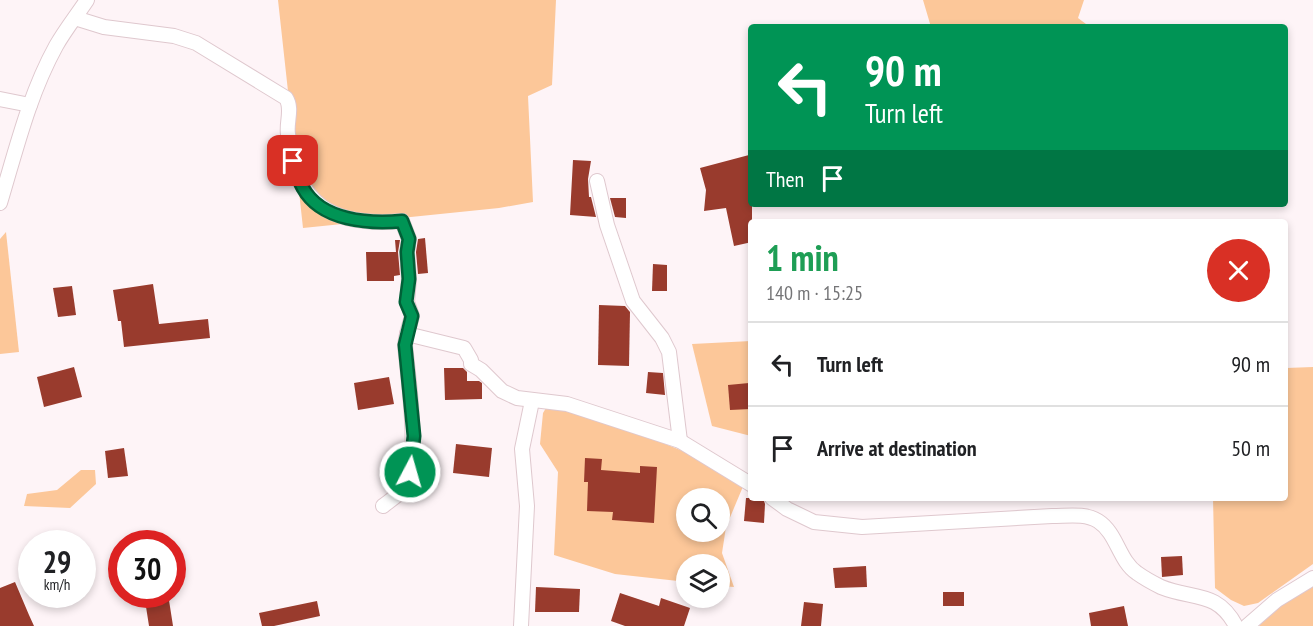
<!DOCTYPE html>
<html lang="en">
<head>
<meta charset="utf-8">
<style>
	:root { --surface:#fff; --page:#f2f2f2; --text:#202124; --muted:#757577; --line:#e0e0e0 }
	body { margin:0; font-family:"PT Sans Narrow",sans-serif; background:var(--page); color:var(--text); height:100vh; display:flex; flex-direction:column; font-size:22px; white-space:nowrap }
	* { box-sizing:border-box; margin:0 }
	p { font-size:20px; color:var(--muted) }
	.icon { flex:none; width:33px; height:33px; fill:none; stroke:currentColor; stroke-width:2; stroke-linecap:round; stroke-linejoin:round }
	.map { position:relative; flex:1; overflow:hidden }
	.panel { position:absolute; left:748px; top:219px; width:540px; height:282px; display:flex; flex-direction:column; background:var(--surface); border-radius:6px; box-shadow:0 3px 9px #0003 }
	.panel>* { flex:none }
	.top-card { position:absolute; left:748px; top:24px; width:540px; height:183px; border-radius:6px; box-shadow:0 3px 9px #0003; background:#009455; color:#fff; overflow:hidden }
	.fabs { position:absolute; left:676px; top:488px; display:grid; gap:12px }
	.fabs a { display:grid; place-items:center; width:54px; height:54px; border-radius:50%; background:var(--surface); box-shadow:0 3px 9px #0003; font-size:30px }
	.speed { position:absolute; left:18px; top:530px; display:flex; gap:12px; font-size:30px; font-weight:700; text-align:center }
	.speed>* { display:grid; place-content:center; width:78px; height:78px; border-radius:50%; background:var(--surface); box-shadow:0 3px 9px #0003; line-height:1 }
	.speed small { font-size:15px; font-weight:400 }
	.speed .limit { border:9px solid #d22; background:#fff; color:#111 }
	.pin { position:absolute; display:grid; place-items:center; width:51px; height:51px; color:#fff; margin:-26px; border-radius:12px; box-shadow:0 3px 9px #0006 }
	.me { position:absolute; width:66px; margin:-33px; rotate:6deg; stroke-linejoin:round; filter:drop-shadow(0 0 4px #0008) }
	.turn { display:flex; align-items:center; gap:21px; height:126px; padding:0 18px; font-size:27px }
	.turn .icon { width:78px; height:78px; stroke-width:2.5 }
	.turn b { display:block; font-size:42px; line-height:51px }
	.then { display:flex; align-items:center; height:57px; padding:0 18px; background:#0003; gap:12px; font-size:22px }
	.round { display:grid; place-items:center; flex:none; width:63px; height:63px; border-radius:32px; background:var(--page) }
	.summary { display:flex; align-items:center; justify-content:space-between; height:102px; padding:0 18px }
	h1 { font-size:36px; font-weight:800; line-height:45px; color:#1e9e55 }
	ul { padding:0; list-style:none }
	li { display:flex; align-items:center; gap:18px; height:84px; padding:0 18px; border-top:2px solid var(--line) }
	li div { flex:1 }
	li b { display:block; font-size:22px }
	li em { font-style:normal }
	.map>svg:first-child { display:block }
	.green { fill:#fcc799; fill-rule:evenodd }
	.building { fill:#993b2d }
	.lines { fill:none; stroke-linecap:round; stroke-linejoin:round }
	.minor-casing { stroke:#dfc8ce; stroke-width:16 }
	.minor { stroke:#fff; stroke-width:14 }
	.route-casing { stroke:#006037; stroke-width:15 }
	.route { stroke:#009455; stroke-width:10 }
</style>
</head>
<body>
<div class="map">
<svg width="1313" height="626" viewBox="0 0 1313 626">
	<rect width="100%" height="100%" fill="#fef4f7"/>
	<g class="green">
		<path d="M278 0H556L552 85 528 96 533 202 499 208 303 228Z"/>
		<path d="M923 0H1084L1078 18 1090 27H931Z"/>
		<path d="M6 232 19 352 0 354V239Z"/>
		<path d="M751 341V436L712 426 692 344Z"/>
		<path d="M1313 367V564L1258 603 1244 606 1231 600 1215 588 1213 498H1286V368Z"/>
		<path d="M549 403 626 428 747 477 726 527 722 553 734 587 720 586V564H687V582L615 574 554 555 558 472 540 444 543 413ZM687 498H720V531H687Z"/>
		<path d="M81 470H95L96 484 70 508 24 506 27 494 57 490Z"/>
		<path d="M1313 583V626H1259L1283 601Z"/>
	</g>
	<g class="building">
		<path d="M749 155 752 165V242L734 246 726 208 704 211 706 190 700 168Z"/>
		<path d="M573 160 591 161 588 179 589 197H591L596 217 570 215Z"/>
		<path d="M610 198H626V218L615 217Z"/>
		<path d="M425 238 428 273 418 274 416 252 418 239Z"/>
		<path d="M395 240H400L398 252 400 275 394 276V281H367L366 252H396Z"/>
		<path d="M653 264 667 265V291H652Z"/>
		<path d="M153 284 159 324 208 319 210 338 124 347 121 321H118L113 290Z"/>
		<path d="M72 286 76 315 58 317 53 288Z"/>
		<path d="M599 305 625 306 630 312 629 366 598 365Z"/>
		<path d="M74 367 82 397 44 407 37 377Z"/>
		<path d="M444 368H463L467 372V381H479L482 383V399L445 400Z"/>
		<path d="M648 372 663 373 665 395 646 393Z"/>
		<path d="M389 377 394 404 358 410 354 383Z"/>
		<path d="M749 383 751 409 730 410 728 385Z"/>
		<path d="M456 444 492 448 489 477 453 473Z"/>
		<path d="M124 448 128 476 108 478 105 451Z"/>
		<path d="M585 458 602 459 601 470 640 473V466L657 467 654 523 612 520 613 512 587 511 588 482H584Z"/>
		<path d="M746 498H763L765 504 764 523 744 521Z"/>
		<path d="M1182 556 1183 575 1162 577 1161 557Z"/>
		<path d="M866 566 867 587 835 588 833 568Z"/>
		<path d="M15 582 29 615 34 626H0V588Z"/>
		<path d="M536 587 580 589 579 612H535Z"/>
		<rect x="943" y="592" width="21" height="14"/>
		<path d="M620 593 659 606 661 598 690 608 684 626H625L611 621Z"/>
		<path d="M144 594H168L173 626H149Z"/>
		<path d="M317 601 320 616 274 626H262L259 613Z"/>
		<path d="M804 602 823 604 821 626H801Z"/>
		<path d="M1124 606 1128 626H1091L1089 613Z"/>
	</g>
	<g class="lines">
		<defs>
			<g id="minor">
				<path d="M75 18 104 27 174 36 196 43 286 98C293 109 286 122 288 134 296 206 333 227 402 221L409 239 407 252 409 279 407 302 412 316 407 334 464 348 471 360V364L481 370 502 391 517 398 567 404 680 441 752 485"/>
				<path d="M0 99 30 105"/>
				<path d="M597 181 607 225 633 301 662 338 669 352 680 441"/>
				<path d="M0 203C16 150 29 95 56 46 65 30 77 15 87 0"/>
				<path d="M772 498 787 509 814 522 862 527 1052 516C1068 516 1085 513 1098 521 1117 533 1119 561 1137 573 1144 578 1153 583 1161 587 1193 600 1217 590 1236 626"/>
				<path d="M383 506C389 501 399 495 404 488 421 464 408 376 405 345L407 334"/>
				<path d="M521 626 527 506 522 449 532 401"/>
				<path d="M1247 626 1277 600 1313 578"/>
			</g>
		</defs>
		<use href="#minor" class="minor-casing"/>
		<use href="#minor" class="minor"/>
	</g>
	<g class="lines">
		<defs>
			<path id="route" d="M293 161C296 169 298 180 303 188 321 221 369 224 402 221L409 239 407 252 409 279 406 302 412 316 405 345 414 436 410 472"/>
		</defs>
		<use href="#route" class="route-casing"/>
		<use href="#route" class="route"/>
	</g>
</svg>
<div class="fabs">
<a><svg class="icon" aria-label="search" viewBox="0 0 24 24"><circle cx="10" cy="10" r="6"/><path d="M15 15l6 6"/></svg></a>
<a><svg class="icon" aria-label="layers" viewBox="0 0 24 24"><path d="M12 4l9 5-9 5-9-5zM3 14l9 5 9-5"/></svg></a>
</div>
<div class="speed"><div>29<small>km/h</small></div><div class="limit">30</div></div>
<div class="pin" style="left:293px;top:161px;background:#d93025"><svg class="icon" aria-label="arrive" viewBox="0 0 24 24"><path d="M6 21V4h12l-3 4 3 4H6"/></svg></div>
<svg class="me" style="left:410px;top:472px" viewBox="-20 -20 40 40"><circle r="17" fill="#009455" stroke="#fff" stroke-width="3"/><path d="M0-11L8 9 0 5-8 9z" fill="#fff"/></svg>
<div class="top-card">
<div class="turn"><svg class="icon" aria-label="left" viewBox="0 0 24 24"><path d="M17 20v-9H6M10 6l-5 5 5 5"/></svg><div><b>90 m</b>Turn left</div></div>
<div class="then">Then<svg class="icon" aria-label="arrive" viewBox="0 0 24 24"><path d="M6 21V4h12l-3 4 3 4H6"/></svg></div>
</div>
<section class="panel">
<div class="summary"><div><h1>1 min</h1><p>140 m · 15:25</p></div><a class="round" style="background:#d93025;color:#fff"><svg class="icon" aria-label="close" viewBox="0 0 24 24"><path d="M6 6l12 12M18 6L6 18"/></svg></a></div>
<ul>
<li><svg class="icon" aria-label="left" viewBox="0 0 24 24"><path d="M17 20v-9H6M10 6l-5 5 5 5"/></svg><div><b>Turn left</b></div><em>90 m</em></li>
<li><svg class="icon" aria-label="arrive" viewBox="0 0 24 24"><path d="M6 21V4h12l-3 4 3 4H6"/></svg><div><b>Arrive at destination</b></div><em>50 m</em></li>
</ul>
</section>
</div>
</body>
</html>
